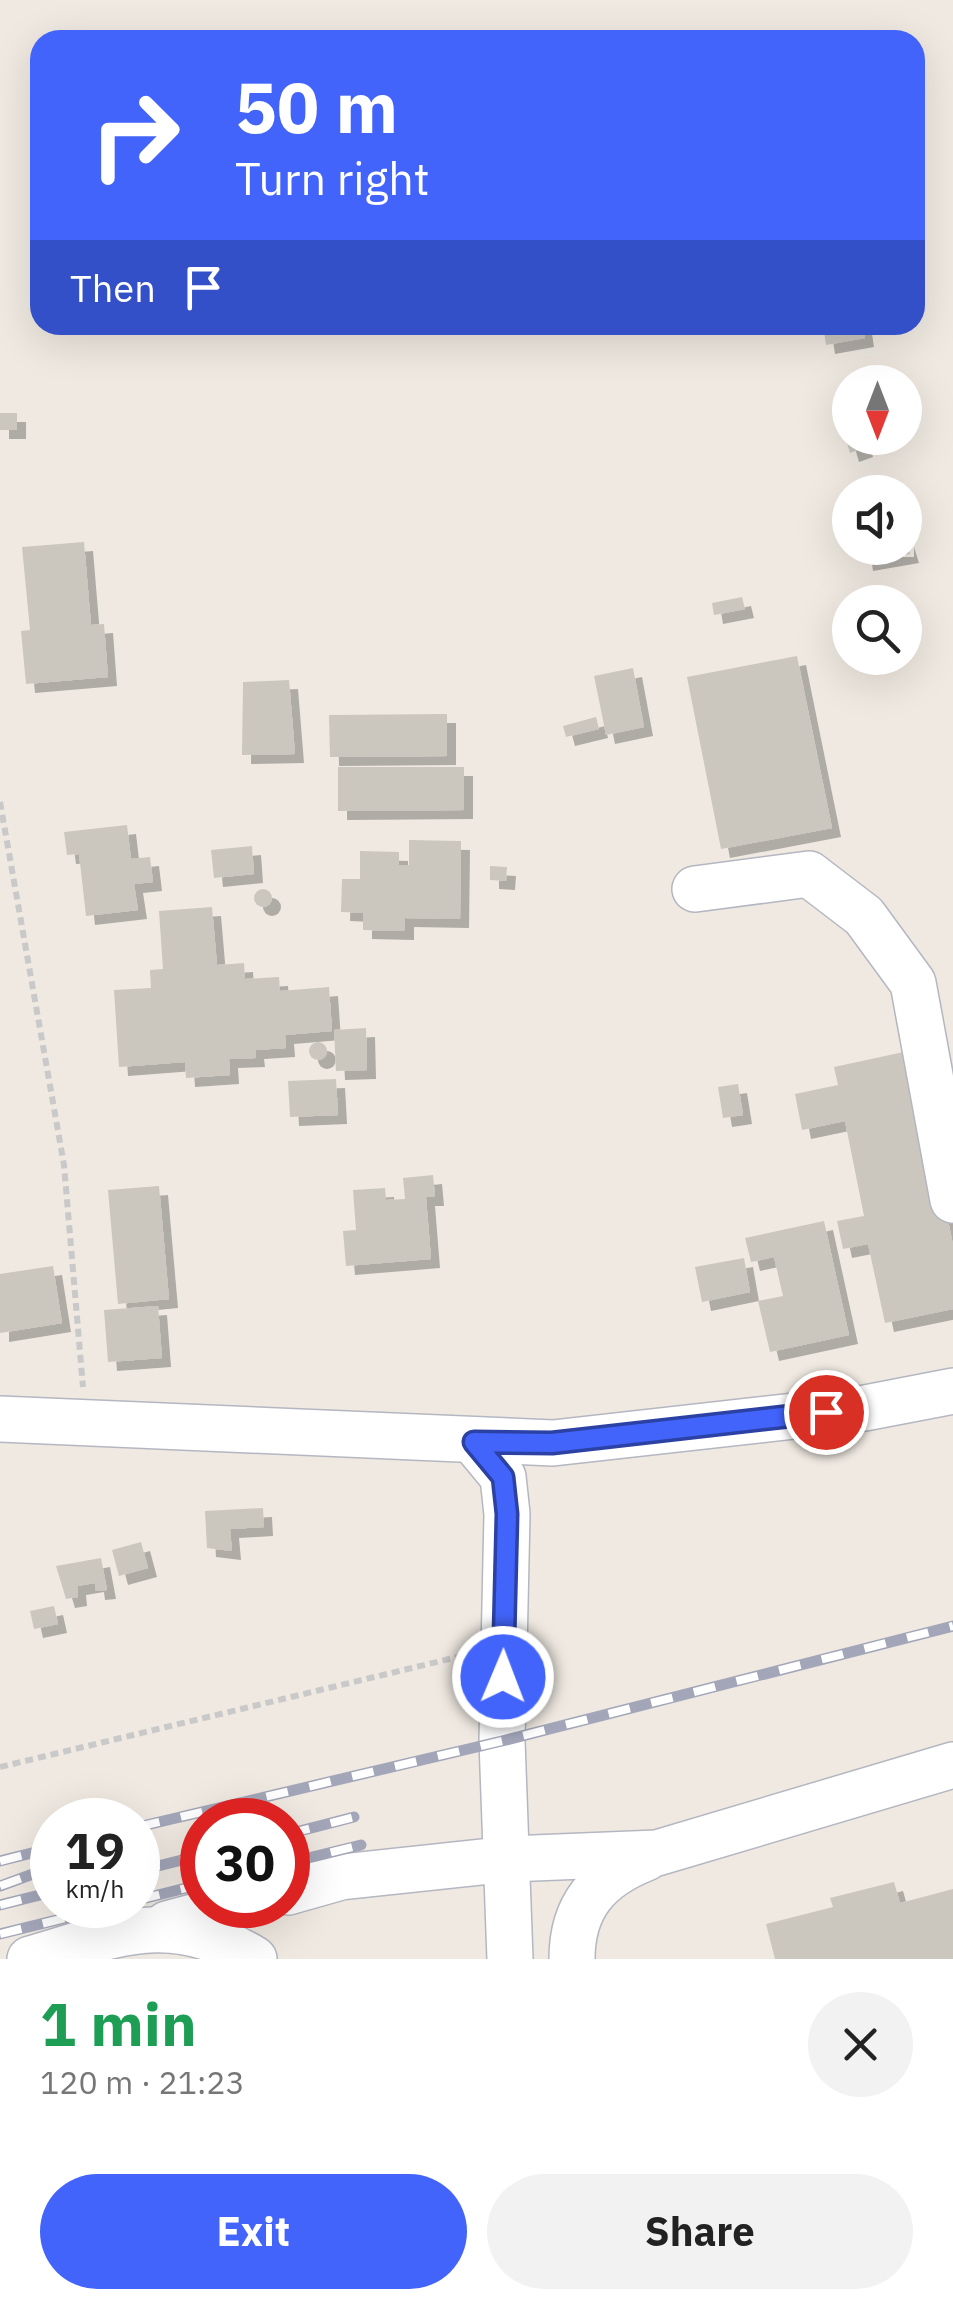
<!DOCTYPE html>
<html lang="en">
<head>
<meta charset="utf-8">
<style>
	:root { --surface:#fff; --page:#f2f2f2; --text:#222; --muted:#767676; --accent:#4264fb }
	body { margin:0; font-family:"IBM Plex Sans",sans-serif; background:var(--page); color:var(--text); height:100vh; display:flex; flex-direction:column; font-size:38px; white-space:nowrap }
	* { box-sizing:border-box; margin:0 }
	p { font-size:32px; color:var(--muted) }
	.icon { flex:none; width:55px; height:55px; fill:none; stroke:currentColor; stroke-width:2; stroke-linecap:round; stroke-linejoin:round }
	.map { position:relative; height:1959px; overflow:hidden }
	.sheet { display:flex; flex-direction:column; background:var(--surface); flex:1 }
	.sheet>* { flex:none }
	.hud { position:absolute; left:30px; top:30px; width:895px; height:305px; border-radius:30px; box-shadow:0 10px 40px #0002; background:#4264fb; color:#fff; overflow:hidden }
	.needle { width:65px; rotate:180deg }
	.fabs { position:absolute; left:832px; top:365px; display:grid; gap:20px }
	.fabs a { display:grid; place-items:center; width:90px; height:90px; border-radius:50%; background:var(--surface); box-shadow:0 10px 40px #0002; font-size:50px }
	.speed { position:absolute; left:30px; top:1798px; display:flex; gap:20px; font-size:50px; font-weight:700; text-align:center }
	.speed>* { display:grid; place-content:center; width:130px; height:130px; border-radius:50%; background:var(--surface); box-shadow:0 10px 40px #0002; line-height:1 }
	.speed small { font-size:25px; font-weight:400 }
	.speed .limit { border:15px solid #d22; background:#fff; color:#111 }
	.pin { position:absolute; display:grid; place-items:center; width:85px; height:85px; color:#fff; margin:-42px; border:5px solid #fff; border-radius:50%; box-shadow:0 2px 10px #0007 }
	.me { position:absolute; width:110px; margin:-55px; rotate:1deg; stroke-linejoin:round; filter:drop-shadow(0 0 8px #0008) }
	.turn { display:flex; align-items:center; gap:35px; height:210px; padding:0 40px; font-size:45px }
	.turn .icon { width:130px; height:130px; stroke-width:2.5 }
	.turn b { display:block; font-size:70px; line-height:85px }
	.then { display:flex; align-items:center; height:95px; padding:0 40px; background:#0003; gap:20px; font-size:38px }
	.round { display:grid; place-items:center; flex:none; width:105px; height:105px; border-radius:52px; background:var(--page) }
	.overview { display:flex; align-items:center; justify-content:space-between; height:170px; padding:0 40px }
	h1 { font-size:60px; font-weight:700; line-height:75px; color:#1e9e55 }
	.cta { display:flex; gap:20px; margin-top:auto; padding:20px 40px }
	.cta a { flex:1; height:115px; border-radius:60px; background:var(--accent); color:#fff; font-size:40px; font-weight:700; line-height:115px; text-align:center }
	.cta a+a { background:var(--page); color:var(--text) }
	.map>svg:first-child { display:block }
	.building { fill:#cbc7bf; filter:url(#shadow) }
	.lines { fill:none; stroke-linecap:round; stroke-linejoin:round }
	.minor-casing { stroke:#b4b7c1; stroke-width:48 }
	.path { stroke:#c9c9c9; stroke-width:6; stroke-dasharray:8 5; stroke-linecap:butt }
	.minor { stroke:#fff; stroke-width:45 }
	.rail-casing { stroke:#a3a6b8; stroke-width:11 }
	.rail { stroke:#fff; stroke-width:8; stroke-dasharray:22; stroke-linecap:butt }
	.route-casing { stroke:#2b41a3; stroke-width:25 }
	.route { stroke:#4264fb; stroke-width:18 }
</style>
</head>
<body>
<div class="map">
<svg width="953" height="1959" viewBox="0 0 953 1959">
	<defs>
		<filter id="shadow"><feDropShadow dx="9" dy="9" stdDeviation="0" flood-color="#0004"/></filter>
	</defs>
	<rect width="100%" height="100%" fill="#efe9e1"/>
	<g class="building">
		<path d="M823 325H863L865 338 826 345Z"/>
		<rect x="0" y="413" width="17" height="17"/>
		<path d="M861 438 864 448 850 453 846 439Z"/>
		<path d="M905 538 910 554 864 562 862 548H905Z"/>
		<path d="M84 542 91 625 104 624 108 677 26 684 21 631 30 630 22 547Z"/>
		<path d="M742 597 745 609 714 615 712 603Z"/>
		<path d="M797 656 832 828 721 849 687 677Z"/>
		<path d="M633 668 644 727 606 735 594 676Z"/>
		<path d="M289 680 295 754 242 755 243 682Z"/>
		<path d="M447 714V756L330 757 329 715Z"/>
		<path d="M596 717 599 729 566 737 563 726Z"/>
		<path d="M338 767H464V810L338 811Z"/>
		<path d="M127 825 131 859 150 857 153 882 134 884 138 910 86 916 79 854 67 855 64 832Z"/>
		<path d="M409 840 461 841 460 919 405 918V931L363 930V913L341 912 342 879H360V851L399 852V865H409Z"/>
		<path d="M252 846 254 874 214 878 211 850Z"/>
		<path d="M490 866 507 867 506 881 490 880Z"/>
		<circle cx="263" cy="898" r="9"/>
		<path d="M212 907 217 965 244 963 245 979 279 977 280 991 329 987 332 1031 285 1035 286 1048 255 1050 256 1058 229 1059 230 1075 186 1078 185 1062 119 1067 114 990 151 988 150 970 163 969 159 911Z"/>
		<path d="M366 1028 367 1070 336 1071 334 1030Z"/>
		<circle cx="318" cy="1051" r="9"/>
		<path d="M913 1050 953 1245V1309L885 1323 868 1244 843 1249 837 1221 864 1216 845 1121 802 1130 795 1094 838 1085 834 1067Z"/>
		<path d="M336 1079 338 1115 290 1117 288 1081Z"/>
		<path d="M738 1084 743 1115 723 1118 718 1087Z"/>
		<path d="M433 1175 435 1197H426L431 1259 346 1266 343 1231 356 1230 353 1190 385 1188 386 1200 405 1199 403 1178Z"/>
		<path d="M159 1186 169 1299 118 1304 108 1190Z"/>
		<path d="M824 1221 849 1335 770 1352 758 1301 783 1296 774 1257 751 1262 745 1238Z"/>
		<path d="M744 1258 750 1292 702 1302 695 1267Z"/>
		<path d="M53 1266 62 1323 0 1333V1274Z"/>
		<path d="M158 1306 162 1358 108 1362 104 1310Z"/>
		<path d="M263 1508 264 1527 230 1529 232 1551 207 1548 205 1511Z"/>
		<path d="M141 1542 148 1568 119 1576 112 1550Z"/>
		<path d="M101 1558 107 1590 96 1591 95 1583 77 1586 78 1597 66 1599 56 1566Z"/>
		<path d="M54 1606 58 1624 34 1629 30 1611Z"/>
		<path d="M894 1882 900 1903 953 1889V1959H775L766 1924 833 1907 830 1898Z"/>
	</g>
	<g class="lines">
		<defs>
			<g id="minor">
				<path d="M695 889 809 874 864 916 913 983 953 1200"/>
				<path d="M0 1419 553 1443 865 1408 953 1391"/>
				<path d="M474 1442 503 1477 507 1514 502 1741 510 1959"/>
				<path d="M288 1892 341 1877 509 1859 657 1853 953 1765"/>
				<path d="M167 1924 238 1905"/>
				<path d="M30 1959C117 1934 170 1908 254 1959"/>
				<path d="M572 1959C572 1906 598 1877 646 1858"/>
			</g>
		</defs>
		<use href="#minor" class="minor-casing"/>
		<g class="path">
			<path d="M0 802 64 1165 83 1387"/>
			<path d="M0 1767 470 1654"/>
		</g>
		<use href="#minor" class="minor"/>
		<defs>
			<g id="rail">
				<path d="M138 1827 502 1741 953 1626"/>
				<path d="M288 1834 354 1817"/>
				<path d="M0 1861 52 1848"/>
				<path d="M288 1863 361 1845"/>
				<path d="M138 1871 202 1855"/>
				<path d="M0 1886 52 1867"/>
				<path d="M138 1900 202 1884"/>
				<path d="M0 1905 52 1892"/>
				<path d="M0 1934 118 1905"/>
			</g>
		</defs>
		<use href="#rail" class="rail-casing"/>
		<use href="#rail" class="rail"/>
	</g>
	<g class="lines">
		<defs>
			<path id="route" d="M503 1677 507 1514 503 1477 474 1442 552 1443 826 1412"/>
		</defs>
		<use href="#route" class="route-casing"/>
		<use href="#route" class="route"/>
	</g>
</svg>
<div class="fabs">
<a><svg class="needle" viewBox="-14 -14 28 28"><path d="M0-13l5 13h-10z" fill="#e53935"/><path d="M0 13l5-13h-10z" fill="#767676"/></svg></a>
<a><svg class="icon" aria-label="sound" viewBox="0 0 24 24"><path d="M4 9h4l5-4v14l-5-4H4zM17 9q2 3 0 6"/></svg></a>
<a><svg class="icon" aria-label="search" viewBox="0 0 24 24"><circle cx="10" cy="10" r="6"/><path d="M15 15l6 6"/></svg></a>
</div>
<div class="speed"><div>19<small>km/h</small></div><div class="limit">30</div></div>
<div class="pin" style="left:826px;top:1412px;background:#d93025"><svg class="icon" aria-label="arrive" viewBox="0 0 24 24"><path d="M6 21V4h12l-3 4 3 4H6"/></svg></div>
<svg class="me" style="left:503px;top:1677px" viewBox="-20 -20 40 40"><circle r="17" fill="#4264fb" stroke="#fff" stroke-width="3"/><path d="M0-11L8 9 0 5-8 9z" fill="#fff"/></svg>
<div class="hud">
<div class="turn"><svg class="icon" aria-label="right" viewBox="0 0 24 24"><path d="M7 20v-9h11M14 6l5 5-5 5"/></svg><div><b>50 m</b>Turn right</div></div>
<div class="then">Then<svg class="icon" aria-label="arrive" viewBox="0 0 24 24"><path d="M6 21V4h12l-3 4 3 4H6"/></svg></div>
</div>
</div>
<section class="sheet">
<div class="overview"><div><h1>1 min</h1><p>120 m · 21:23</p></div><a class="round"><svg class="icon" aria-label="close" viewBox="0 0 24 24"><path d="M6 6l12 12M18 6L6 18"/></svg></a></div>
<div class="cta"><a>Exit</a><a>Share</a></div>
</section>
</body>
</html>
